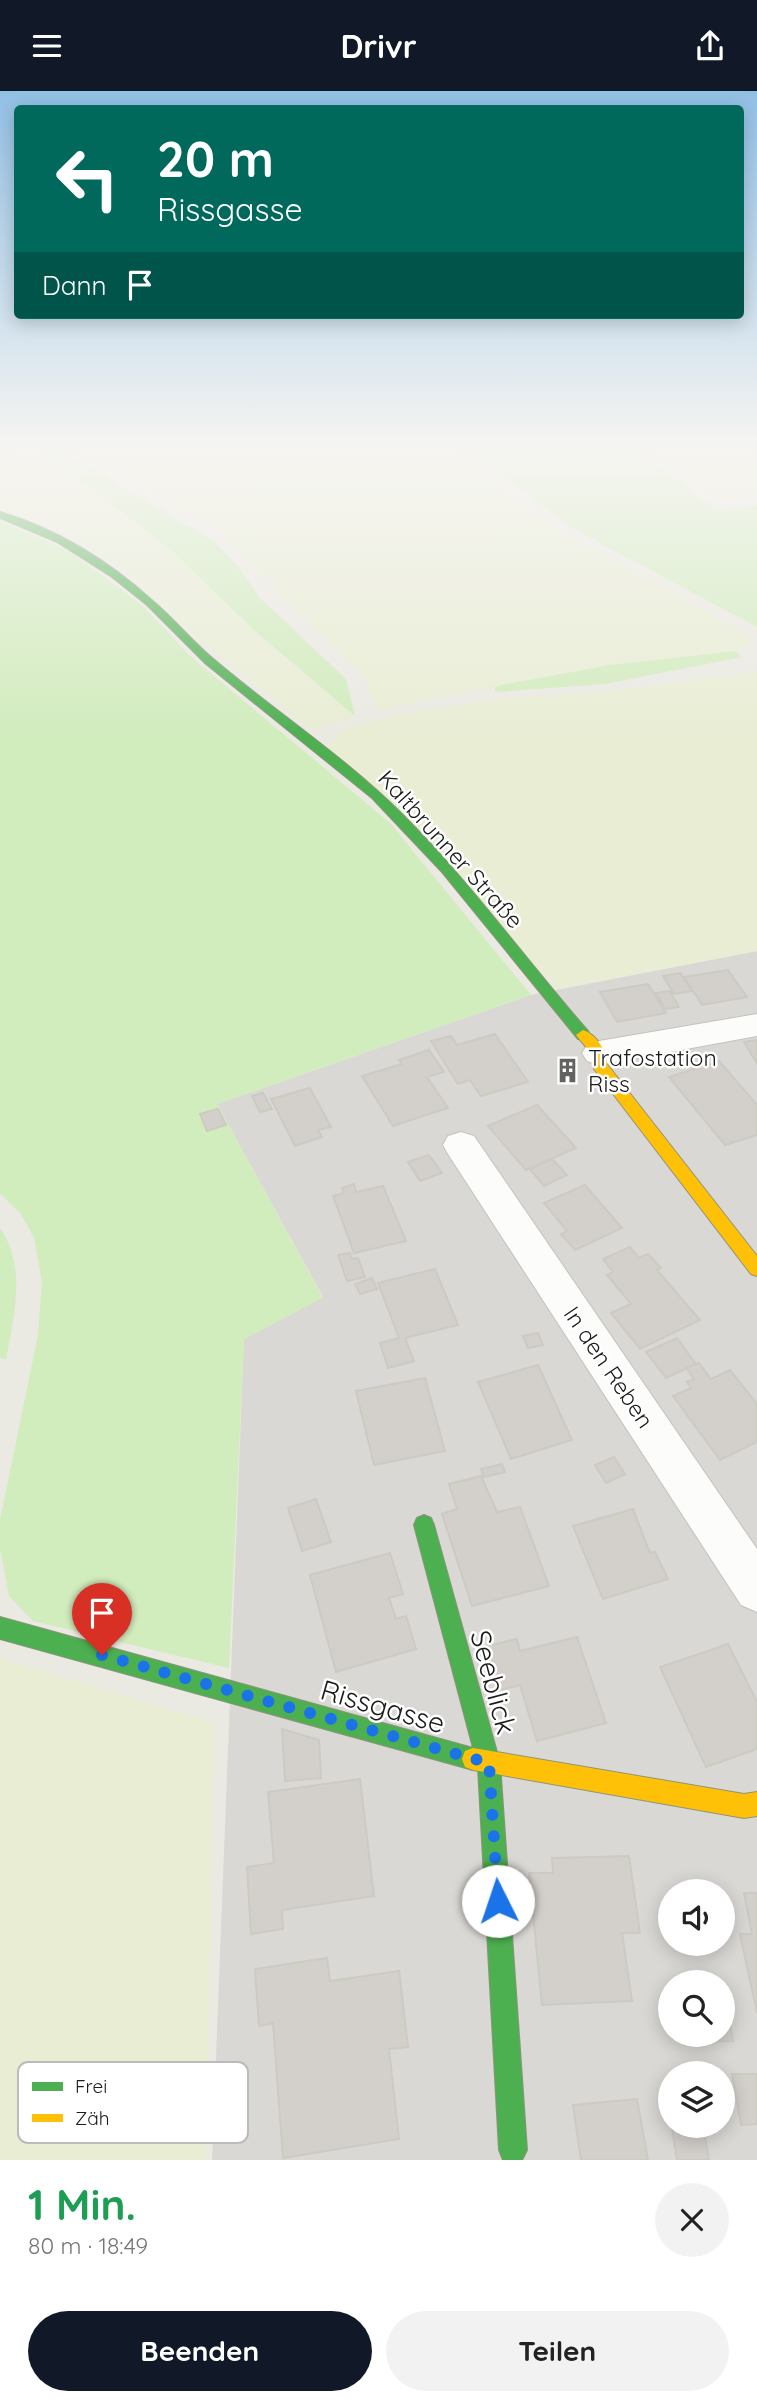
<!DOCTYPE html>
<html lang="de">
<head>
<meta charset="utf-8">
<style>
	:root { --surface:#fff; --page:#f2f2f2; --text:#222; --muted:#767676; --accent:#111827 }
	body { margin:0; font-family:Quicksand,sans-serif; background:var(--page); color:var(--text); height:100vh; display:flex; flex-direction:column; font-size:26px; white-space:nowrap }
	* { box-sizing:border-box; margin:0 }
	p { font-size:23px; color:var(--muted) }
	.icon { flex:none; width:38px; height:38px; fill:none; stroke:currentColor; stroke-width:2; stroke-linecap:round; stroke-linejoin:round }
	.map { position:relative; height:2069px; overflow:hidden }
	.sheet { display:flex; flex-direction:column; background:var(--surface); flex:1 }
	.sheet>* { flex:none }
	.hud { position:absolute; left:14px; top:14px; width:730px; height:214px; border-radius:7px; box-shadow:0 4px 18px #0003; background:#00695c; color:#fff; overflow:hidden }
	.buttons { position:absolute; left:658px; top:1788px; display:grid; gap:14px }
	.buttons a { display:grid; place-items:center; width:77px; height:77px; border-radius:50%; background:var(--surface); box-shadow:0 4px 18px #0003; font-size:35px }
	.pin { position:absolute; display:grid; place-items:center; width:60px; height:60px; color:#fff; margin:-72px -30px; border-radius:50% 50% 50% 0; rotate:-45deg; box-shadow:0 0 7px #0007 }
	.pin .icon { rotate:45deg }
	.me { position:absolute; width:77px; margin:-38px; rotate:356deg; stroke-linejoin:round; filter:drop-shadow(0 0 5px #0008) }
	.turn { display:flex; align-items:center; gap:24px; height:147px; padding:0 28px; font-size:32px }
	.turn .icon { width:91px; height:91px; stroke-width:2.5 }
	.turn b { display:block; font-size:49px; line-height:60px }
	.then { display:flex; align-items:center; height:66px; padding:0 28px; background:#0003; gap:14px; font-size:26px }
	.round { display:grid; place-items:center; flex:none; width:74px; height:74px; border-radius:37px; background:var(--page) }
	.head { display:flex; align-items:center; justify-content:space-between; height:119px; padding:0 28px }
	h1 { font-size:42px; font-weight:700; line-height:52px; color:#1e9e55 }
	.button { display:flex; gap:14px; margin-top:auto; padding:14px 28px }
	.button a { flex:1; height:80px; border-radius:42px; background:var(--accent); color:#fff; font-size:28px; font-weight:700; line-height:80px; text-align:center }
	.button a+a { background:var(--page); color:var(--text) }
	header { display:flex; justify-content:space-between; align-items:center; height:91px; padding:0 28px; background:var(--accent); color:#fff; font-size:32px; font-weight:700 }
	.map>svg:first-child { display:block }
	.residential { fill:#d9d8d4; fill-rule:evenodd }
	.farmland { fill:#e9edd4 }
	.grass { fill:#d1ecbd }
	.building { fill:#d3d0cb; stroke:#cdcac4; stroke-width:2 }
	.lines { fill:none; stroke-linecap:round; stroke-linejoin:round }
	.street-casing { stroke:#c2c2bf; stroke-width:2 }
	.fast-casing { stroke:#8f947b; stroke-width:2 }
	.slow-casing { stroke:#8f947b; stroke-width:2 }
	.street { fill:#fcfcfb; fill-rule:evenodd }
	.fast { fill:#4caf50; fill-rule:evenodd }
	.slow { fill:#ffc107; fill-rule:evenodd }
	.route { stroke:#1a73e8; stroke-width:12; stroke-dasharray:0 21.6 }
	.labels { text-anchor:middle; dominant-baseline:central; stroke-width:5; stroke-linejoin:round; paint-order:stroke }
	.street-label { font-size:23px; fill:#1b1b1b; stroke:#fff }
	.poi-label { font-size:23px; fill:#1b1b1b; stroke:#fff; text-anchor:start }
	.near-street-label { font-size:28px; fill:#1b1b1b; stroke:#fff }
	.key { fill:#fff; stroke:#bbb; stroke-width:2 }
	.key-label { font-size:19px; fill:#1b1b1b }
</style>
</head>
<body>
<header><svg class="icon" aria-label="menu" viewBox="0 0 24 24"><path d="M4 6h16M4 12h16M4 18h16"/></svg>Drivr<svg class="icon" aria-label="share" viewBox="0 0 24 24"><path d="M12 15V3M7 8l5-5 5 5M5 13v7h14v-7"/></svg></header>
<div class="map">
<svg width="757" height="2069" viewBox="0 0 757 2069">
	<rect width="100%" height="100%" fill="#eae9e2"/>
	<path class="residential" d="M757 860V2069H212L244 1248 323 1206 217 1013 531 904ZM670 1801H723V1853H670ZM670 1892H723V1944H670ZM670 1983H723V2035H670Z"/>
	<g class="farmland">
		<path d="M64 356H450L547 432 755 548 743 557 709 564 610 574 376 619 366 589 217 437 108 376Z"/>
		<path d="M647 356H757V405L719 410Z"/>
		<path d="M37 357 170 458 255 540 355 625 312 639 205 555 121 477 56 438 0 418V367Z"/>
		<path d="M757 580V860L558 898 327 654 342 640 397 624 495 608 629 598Z"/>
		<path d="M0 1567 214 1632 206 2069H0Z"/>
	</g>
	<g class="grass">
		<path d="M466 356H633L716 419 757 414V536L570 436Z"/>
		<path d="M37 357 52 358 95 379 214 450 240 478 260 507 346 588 355 625 255 540 170 458Z"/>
		<path d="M0 429 71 461 142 514 190 565 390 732 531 904 217 1013 323 1207 244 1248 229 1577 33 1530 9 1505 0 1457V1429L38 1244 42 1191 34 1147 21 1123 0 1102Z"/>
		<path d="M735 560 742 566 605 593 495 601V596L506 593 610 574Z"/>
		<path d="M0 1137C27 1177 14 1224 6 1268L0 1267Z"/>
	</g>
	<g class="building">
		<path d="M728 879 747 906 702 914 684 886Z"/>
		<path d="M680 882 692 900 674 903 663 885Z"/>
		<path d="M648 893 666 922 617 931 600 901Z"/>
		<path d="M670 900 679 916 665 918 656 902Z"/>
		<path d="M495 943 528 991 481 1005 470 989 458 993 431 950 451 945 457 954Z"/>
		<path d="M757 949V972L744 951Z"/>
		<path d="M429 959 444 981 427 986 448 1017 393 1035 362 985 402 973 399 969Z"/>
		<path d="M719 970 757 1014V1044L725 1054 669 986Z"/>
		<path d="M310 997 331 1036 318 1039 322 1046 295 1055 271 1008Z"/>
		<path d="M263 1002 272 1018 260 1021 252 1005Z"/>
		<path d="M537 1014 576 1057 526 1079 488 1035Z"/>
		<path d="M218 1018 226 1034 207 1040 200 1023Z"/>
		<path d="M429 1064 442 1082 420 1090 408 1071Z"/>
		<path d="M552 1068 567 1084 544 1095 530 1078Z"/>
		<path d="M354 1093 356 1101 383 1095 406 1150 354 1162 333 1105 344 1102 342 1097Z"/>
		<path d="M585 1094 622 1137 575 1159 561 1143 567 1140 544 1112Z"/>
		<path d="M630 1156 639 1167 648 1163 661 1177 657 1179 700 1229 640 1258 611 1222 631 1213 607 1184 613 1181 603 1168Z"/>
		<path d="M350 1162 352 1168 358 1167 365 1186 347 1190 338 1164Z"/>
		<path d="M435 1178 458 1234 405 1247 414 1270 388 1277 380 1252 399 1247 378 1192Z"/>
		<path d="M372 1187 377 1198 360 1203 355 1193Z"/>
		<path d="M538 1242 543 1254 528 1257 523 1245Z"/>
		<path d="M677 1247 696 1273 666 1287 646 1261Z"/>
		<path d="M699 1272 711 1288 730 1279 757 1313V1351L720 1369 673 1305 691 1297 687 1291 694 1288 686 1277Z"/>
		<path d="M538 1274 572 1349 511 1368 478 1291Z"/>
		<path d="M425 1287 445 1360 374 1374 356 1300Z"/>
		<path d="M614 1366 625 1383 606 1392 595 1374Z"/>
		<path d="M502 1373 505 1381 484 1386 481 1378Z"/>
		<path d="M481 1385 497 1421 520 1416 549 1495 472 1515 442 1423 457 1418 449 1393Z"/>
		<path d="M316 1408 331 1451 302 1460 288 1417Z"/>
		<path d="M633 1418 650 1462 655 1461 668 1488 603 1508 573 1435Z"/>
		<path d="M390 1462 403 1503 389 1507 396 1528 406 1525 416 1558 336 1581 310 1484Z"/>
		<path d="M577 1546 606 1632 537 1650 520 1594 500 1599 487 1555 517 1548 520 1560Z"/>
		<path d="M728 1553 757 1611V1658L706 1676 660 1576Z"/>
		<path d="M282 1638 319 1649 321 1687 285 1690Z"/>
		<path d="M360 1688 374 1805 282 1819 283 1838 251 1843 247 1776 274 1772 268 1701Z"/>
		<path d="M629 1765 640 1842H622L632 1910 542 1914 529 1782H553L552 1767Z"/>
		<path d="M744 1802H757V1922L740 1843H752Z"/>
		<path d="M327 1867 330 1890 399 1880 408 1956 389 1958 399 2048 283 2067 273 1932 259 1935 255 1878Z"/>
		<path d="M723 1898 733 1950 684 1951 683 1944H723Z"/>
		<path d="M732 1983H757V2033L741 2034Z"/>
		<path d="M637 2008 648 2069H581L573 2014Z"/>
		<path d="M703 2035 709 2069H677L672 2037Z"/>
	</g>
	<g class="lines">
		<defs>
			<g id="street">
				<path d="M757 923V945L599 974 587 970 582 962 587 954 599 950Z"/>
				<path d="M461 1041 474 1045 757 1458V1521L741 1514 448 1063 443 1054 448 1045Z"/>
			</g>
			<g id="fast">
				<path d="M0 421C57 438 110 471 154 511 174 528 191 549 211 566 274 620 344 665 403 724 470 791 526 869 588 940L590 944 588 948H578L442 781 372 707 206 573 147 514 112 486 57 451 0 427Z"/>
				<path d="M424 1424 431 1427 434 1434 500 1672 527 2059 522 2069H503L499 2059 478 1677 473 1679 0 1548V1526L473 1657 414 1434 417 1427Z"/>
			</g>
			<g id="slow">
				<path d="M583 939C597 944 606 959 607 973L757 1165V1185L751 1183 594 978 592 963 576 944Z"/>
				<path d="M473 1657 744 1703 757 1701V1725L744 1727 473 1679 465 1676 462 1668 465 1660Z"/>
			</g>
		</defs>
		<use href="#street" class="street-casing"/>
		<use href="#fast" class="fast-casing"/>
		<use href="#slow" class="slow-casing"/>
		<use href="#street" class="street"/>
		<use href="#fast" class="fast"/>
		<use href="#slow" class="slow"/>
	</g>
	<linearGradient id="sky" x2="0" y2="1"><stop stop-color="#92c0e5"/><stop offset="0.55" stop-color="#f6f5f2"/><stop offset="1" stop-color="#f6f5f2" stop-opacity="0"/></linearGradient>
	<rect width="757" height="646" fill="url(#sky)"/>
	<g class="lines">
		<path class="route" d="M102 1564 489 1672 498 1810"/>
	</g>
	<defs>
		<symbol id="building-bare" viewBox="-9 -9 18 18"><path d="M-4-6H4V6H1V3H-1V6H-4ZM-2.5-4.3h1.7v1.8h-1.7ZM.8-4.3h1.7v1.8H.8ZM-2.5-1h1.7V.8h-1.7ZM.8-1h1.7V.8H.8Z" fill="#636361" stroke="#fff" stroke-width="2.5" paint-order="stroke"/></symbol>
	</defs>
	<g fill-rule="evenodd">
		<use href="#building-bare" x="550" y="962" width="35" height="35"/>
	</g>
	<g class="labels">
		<g class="street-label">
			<text transform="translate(451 758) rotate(48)">Kaltbrunner Straße</text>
			<text transform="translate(609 1276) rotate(56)">In den Reben</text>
		</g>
		<g class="poi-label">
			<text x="588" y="966">Trafostation<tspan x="588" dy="26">Riss</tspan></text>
		</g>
		<g class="near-street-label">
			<text transform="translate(494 1591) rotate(75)">Seeblick</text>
			<text transform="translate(383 1615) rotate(16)">Rissgasse</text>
		</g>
	</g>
	<rect x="18" y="1971" width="230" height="81" rx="10" class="key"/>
	<rect x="32" y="1991" width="31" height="9" fill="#4caf50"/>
	<rect x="32" y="2023" width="31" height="8" fill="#ffc107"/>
	<g class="key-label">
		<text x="75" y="2002">Frei</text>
		<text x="75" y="2034">Zäh</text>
	</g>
</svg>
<div class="buttons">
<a><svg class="icon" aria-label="sound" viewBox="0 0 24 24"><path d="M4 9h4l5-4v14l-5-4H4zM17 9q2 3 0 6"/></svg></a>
<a><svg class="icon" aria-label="search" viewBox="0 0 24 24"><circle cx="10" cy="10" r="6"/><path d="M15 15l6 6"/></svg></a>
<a><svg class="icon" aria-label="layers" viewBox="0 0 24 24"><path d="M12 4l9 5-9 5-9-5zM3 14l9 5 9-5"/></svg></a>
</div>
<div class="pin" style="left:102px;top:1564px;background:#d93025"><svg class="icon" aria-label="arrive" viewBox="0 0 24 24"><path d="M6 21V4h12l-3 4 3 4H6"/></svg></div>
<svg class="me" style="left:498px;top:1810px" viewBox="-20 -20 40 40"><circle r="19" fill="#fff"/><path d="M0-13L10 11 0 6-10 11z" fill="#1a73e8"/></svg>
<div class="hud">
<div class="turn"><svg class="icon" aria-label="left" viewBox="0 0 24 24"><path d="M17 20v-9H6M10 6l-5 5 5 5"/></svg><div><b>20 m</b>Rissgasse</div></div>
<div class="then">Dann<svg class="icon" aria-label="arrive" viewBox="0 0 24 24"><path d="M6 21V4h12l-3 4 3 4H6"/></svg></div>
</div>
</div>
<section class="sheet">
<div class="head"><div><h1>1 Min.</h1><p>80 m · 18:49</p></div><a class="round"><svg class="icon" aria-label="close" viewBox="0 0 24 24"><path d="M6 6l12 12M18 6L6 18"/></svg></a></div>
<div class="button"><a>Beenden</a><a>Teilen</a></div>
</section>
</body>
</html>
